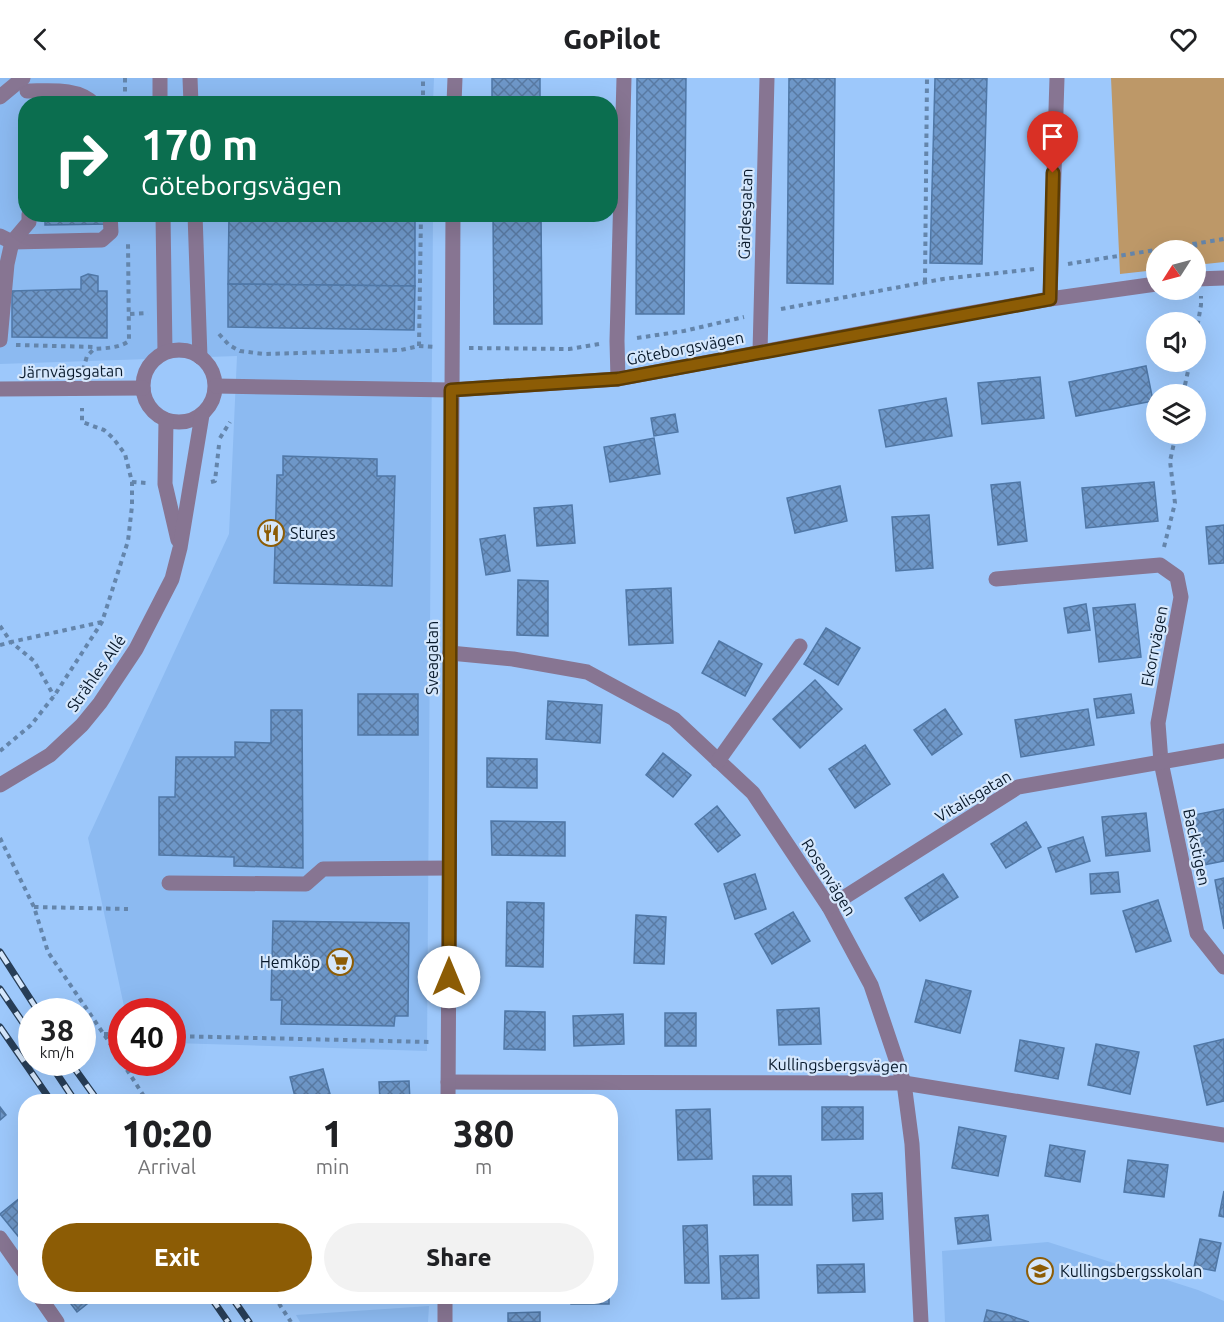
<!DOCTYPE html>
<html lang="en">
<head>
<meta charset="utf-8">
<style>
	:root { --surface:#fff; --page:#f2f2f2; --text:#202124; --muted:#757577; --accent:#8c5c05 }
	body { margin:0; font-family:Ubuntu,sans-serif; background:var(--page); color:var(--text); height:100vh; display:flex; flex-direction:column; font-size:22px; white-space:nowrap }
	* { box-sizing:border-box; margin:0 }
	p { font-size:20px; color:var(--muted) }
	.icon { flex:none; width:33px; height:33px; fill:none; stroke:currentColor; stroke-width:2; stroke-linecap:round; stroke-linejoin:round }
	.map { position:relative; flex:1; overflow:hidden }
	.panel { position:absolute; left:18px; top:1016px; width:600px; height:210px; display:flex; flex-direction:column; background:var(--surface); border-radius:24px; box-shadow:0 6px 24px #0002 }
	.panel>* { flex:none }
	.top-card { position:absolute; left:18px; top:18px; width:600px; height:126px; border-radius:24px; box-shadow:0 6px 24px #0002; background:#0b6e4f; color:#fff; overflow:hidden }
	.needle { width:39px; rotate:234deg }
	.controls { position:absolute; left:1146px; top:162px; display:grid; gap:12px }
	.controls a { display:grid; place-items:center; width:60px; height:60px; border-radius:50%; background:var(--surface); box-shadow:0 6px 24px #0002; font-size:30px }
	.speed { position:absolute; left:18px; top:920px; display:flex; gap:12px; font-size:30px; font-weight:700; text-align:center }
	.speed>* { display:grid; place-content:center; width:78px; height:78px; border-radius:50%; background:var(--surface); box-shadow:0 6px 24px #0002; line-height:1 }
	.speed small { font-size:15px; font-weight:400 }
	.speed .limit { border:9px solid #d22; background:#fff; color:#111 }
	.pin { position:absolute; display:grid; place-items:center; width:51px; height:51px; color:#fff; margin:-62px -26px; border-radius:50% 50% 50% 0; rotate:-45deg; box-shadow:0 0 6px #0007 }
	.pin .icon { rotate:45deg }
	.me { position:absolute; width:66px; margin:-33px; rotate:0deg; stroke-linejoin:round; filter:drop-shadow(0 0 4px #0008) }
	.turn { display:flex; align-items:center; gap:21px; height:126px; padding:0 24px; font-size:27px }
	.turn .icon { width:78px; height:78px; stroke-width:2.5 }
	.turn b { display:block; font-size:42px; line-height:51px }
	.eta { display:flex; justify-content:space-evenly; align-items:center; height:102px; text-align:center }
	.eta b { font-size:36px; font-weight:800; line-height:42px }
	.action { display:flex; gap:12px; margin-top:auto; padding:12px 24px }
	.action a { flex:1; height:69px; border-radius:36px; background:var(--accent); color:#fff; font-size:24px; font-weight:800; line-height:69px; text-align:center }
	.action a+a { background:var(--page); color:var(--text) }
	header { display:flex; justify-content:space-between; align-items:center; height:78px; padding:0 24px; background:var(--surface); font-size:27px; font-weight:800 }
	.map>svg:first-child { display:block }
	.built { fill:#8cbaf1 }
	.grass { fill:#bd9868 }
	.building { fill:url(#building-cross-hatch); stroke:#4f77a6; stroke-width:1.5 }
	.lines { fill:none; stroke-linecap:round; stroke-linejoin:round }
	.path { stroke:#6485ab; stroke-width:4; stroke-dasharray:4.5 4.5; stroke-linecap:butt }
	.minor { stroke:#877592; stroke-width:15 }
	.rail-casing { stroke:#283e57; stroke-width:7 }
	.rail { stroke:#d5e7fc; stroke-width:4.5; stroke-dasharray:14; stroke-linecap:butt }
	.route-casing { stroke:#5b3c03; stroke-width:15 }
	.route { stroke:#8c5c05; stroke-width:10 }
	.labels { text-anchor:middle; dominant-baseline:central; stroke-width:4.5; stroke-linejoin:round; paint-order:stroke }
	.street-label { font-size:16px; fill:#091a2c; stroke:#d5e7fc }
	.poi-label { font-size:16px; fill:#091a2c; stroke:#d5e7fc; text-anchor:start }
</style>
</head>
<body>
<header><svg class="icon" aria-label="back" viewBox="0 0 24 24"><path d="M15 5l-7 7 7 7"/></svg>GoPilot<svg class="icon" aria-label="heart" viewBox="0 0 24 24"><path d="M12 20l-8-8c-3-5 5-10 8-4 3-6 11-1 8 4z"/></svg></header>
<div class="map">
<svg width="1224" height="1244" viewBox="0 0 1224 1244">
	<defs>
		<pattern id="building-cross-hatch" width="8" height="8" patternUnits="userSpaceOnUse" patternTransform="scale(1.5)"><rect width="8" height="8" fill="#6e97c8"/><path d="M0 0l8 8M0 8l8-8" fill="none" stroke="#597aa3"/></pattern>
	</defs>
	<rect width="100%" height="100%" fill="#9dc8fb"/>
	<g class="built">
		<path d="M0 0H434L433 25 26 26V136L433 137 427 973 173 965 172 933H125L88 760 229 456 237 278 0 286Z"/>
		<path d="M1048 1164 1198 1212 1224 1223V1244H945L942 1173Z"/>
		<path d="M429 1228 428 1244H300L296 1237Z"/>
	</g>
	<path class="grass" d="M1111 0H1224V184L1196 187V172H1156V192L1120 196Z"/>
	<g class="building">
		<rect x="492" y="0" width="48" height="26"/>
		<path d="M637 0H686L684 236H636Z"/>
		<path d="M789 0H835L833 206 787 205Z"/>
		<path d="M935 0H987L982 186 930 185Z"/>
		<path d="M45 136H109V146L45 147Z"/>
		<path d="M229 136H415V208L228 206Z"/>
		<path d="M493 136H541L542 246H494Z"/>
		<path d="M88 196 98 198V213H107V260L12 259V213L81 211V199Z"/>
		<path d="M228 206 415 208 414 252 228 249Z"/>
		<path d="M1146 288 1153 323 1076 338 1069 304Z"/>
		<path d="M1040 299 1044 340 982 346 978 305Z"/>
		<path d="M946 320 952 358 886 369 879 332Z"/>
		<path d="M675 336 678 354 654 358 651 340Z"/>
		<path d="M654 360 660 396 610 404 604 369Z"/>
		<path d="M283 378 377 381V398H395L392 508 274 505 277 397H283Z"/>
		<path d="M1020 404 1027 463 998 467 991 407Z"/>
		<path d="M1154 404 1158 443 1086 450 1082 410Z"/>
		<path d="M840 408 847 443 795 455 787 420Z"/>
		<path d="M572 427 575 465 537 468 534 430Z"/>
		<path d="M929 437 933 490 896 493 892 439Z"/>
		<path d="M1224 447V485L1209 486 1206 449Z"/>
		<path d="M505 457 510 493 486 497 480 461Z"/>
		<path d="M518 502 548 503V558L517 557Z"/>
		<path d="M671 510 673 565 629 567 626 512Z"/>
		<path d="M1086 526 1090 552 1068 555 1064 530Z"/>
		<path d="M1135 526 1141 579 1099 584 1093 530Z"/>
		<path d="M826 550 860 570 838 607 804 586Z"/>
		<path d="M719 563 762 586 745 618 702 595Z"/>
		<path d="M815 602 842 631 800 670 773 641Z"/>
		<rect x="358" y="616" width="60" height="41"/>
		<path d="M1131 616 1134 635 1097 640 1094 621Z"/>
		<path d="M548 623 602 627 600 665 546 661Z"/>
		<path d="M945 631 962 656 932 677 914 652Z"/>
		<path d="M1088 631 1094 667 1021 679 1015 642Z"/>
		<path d="M271 632H302L303 790 234 788V779L159 777V719H175L176 679H235V664L271 665Z"/>
		<path d="M865 667 890 706 855 730 829 691Z"/>
		<path d="M663 675 691 697 673 719 646 697Z"/>
		<path d="M487 680 537 681V710L487 709Z"/>
		<path d="M717 728 740 757 718 774 695 746Z"/>
		<path d="M1224 731V783L1203 787 1194 737Z"/>
		<path d="M1146 735 1150 773 1106 778 1102 739Z"/>
		<path d="M491 743 565 744V778L492 777Z"/>
		<path d="M1026 744 1041 769 1006 790 991 766Z"/>
		<path d="M1083 759 1090 783 1056 794 1048 770Z"/>
		<path d="M1118 794 1120 814 1091 816 1090 796Z"/>
		<path d="M755 796 766 831 735 841 724 806Z"/>
		<path d="M943 796 958 819 920 843 905 820Z"/>
		<path d="M1224 800V851L1215 802Z"/>
		<path d="M1158 822 1171 863 1136 874 1123 833Z"/>
		<path d="M507 824 544 825 543 889 506 888Z"/>
		<path d="M793 834 810 863 772 886 755 856Z"/>
		<path d="M636 837 666 839 664 886 634 885Z"/>
		<path d="M273 843 409 845 408 938H395L394 948 281 946 282 922H271Z"/>
		<path d="M926 902 971 913 960 955 915 944Z"/>
		<path d="M819 930 821 966 779 967 777 932Z"/>
		<path d="M505 933 545 934V972L504 971Z"/>
		<rect x="665" y="935" width="31" height="33"/>
		<path d="M623 936 624 966 574 968 573 938Z"/>
		<path d="M1224 961V1023L1207 1027 1194 968Z"/>
		<path d="M1020 962 1064 970 1058 1001 1015 993Z"/>
		<path d="M1096 966 1139 974 1130 1016 1088 1007Z"/>
		<path d="M323 991 332 1023H296L290 999Z"/>
		<path d="M409 1003 410 1023H380L379 1004Z"/>
		<path d="M0 1029 6 1037 0 1042Z"/>
		<path d="M822 1029H863V1061L822 1062Z"/>
		<path d="M710 1031 712 1081 678 1082 676 1032Z"/>
		<path d="M959 1049 1006 1058 998 1098 952 1090Z"/>
		<path d="M1050 1067 1085 1073 1080 1104 1045 1098Z"/>
		<path d="M1128 1082 1168 1087 1164 1119 1124 1114Z"/>
		<path d="M753 1098H791L792 1127H754Z"/>
		<path d="M1224 1113V1139L1219 1138Z"/>
		<path d="M26 1115V1168L0 1136Z"/>
		<path d="M882 1115 883 1141 853 1143 852 1116Z"/>
		<path d="M988 1137 991 1162 958 1166 955 1140Z"/>
		<path d="M707 1147 709 1205H685L683 1148Z"/>
		<path d="M1200 1161 1221 1165 1215 1193 1194 1189Z"/>
		<path d="M758 1177 759 1220 722 1221 720 1178Z"/>
		<path d="M864 1186 865 1214 818 1215 817 1187Z"/>
		<path d="M65 1218H97L77 1234Z"/>
		<rect x="571" y="1218" width="38" height="8"/>
		<path d="M987 1232 1005 1236 1029 1244H984Z"/>
		<path d="M540 1234V1244H508V1235Z"/>
	</g>
	<g class="lines">
		<g class="path">
			<path d="M125 0V26"/>
			<path d="M423 26V0"/>
			<path d="M1195 165 1197 184"/>
			<path d="M1068 186 1224 161"/>
			<path d="M925 204 927 0"/>
			<path d="M781 231 943 201 1034 191"/>
			<path d="M130 236 148 235"/>
			<path d="M219 256 229 267 240 273 264 276 401 272 419 268 435 269"/>
			<path d="M1196 256 1201 227V218"/>
			<path d="M637 260 684 253 744 239"/>
			<path d="M16 267 95 269"/>
			<path d="M419 268 421 136"/>
			<path d="M469 270 569 271 599 266"/>
			<path d="M83 292 87 278 94 271C107 270 119 270 129 263L128 164"/>
			<path d="M1183 316 1190 284"/>
			<path d="M220 360 230 344"/>
			<path d="M132 404 147 405"/>
			<path d="M211 404 215 403 219 367"/>
			<path d="M1164 469 1175 425 1170 383 1176 356"/>
			<path d="M0 548 11 564 102 544"/>
			<path d="M0 567 11 564 34 583 54 618"/>
			<path d="M0 673 31 647 54 618 102 544 128 463 132 428V404L125 376 113 360 104 352 82 344V330"/>
			<path d="M0 760 34 829 48 874 122 983"/>
			<path d="M34 829 128 831"/>
			<path d="M104 956H122"/>
			<path d="M172 958 430 964"/>
			<path d="M122 984 147 1023"/>
			<path d="M274 1218 291 1244"/>
		</g>
		<g class="minor">
			<path d="M160 0V26"/>
			<path d="M190 0 191 26"/>
			<path d="M27 13C48 13 78 9 94 26"/>
			<path d="M0 19 23 0"/>
			<path d="M454 26 455 0"/>
			<path d="M163 136 165 274"/>
			<path d="M195 136 200 279"/>
			<path d="M0 158 12 164 102 162 111 154 110 136"/>
			<path d="M1196 201 1224 200"/>
			<path d="M1050 221 1057 0"/>
			<path d="M0 262 7 186 12 164 29 144V136"/>
			<circle cx="179" cy="308" r="36"/>
			<path d="M760 274 767 0"/>
			<path d="M618 301 617 263 624 0"/>
			<path d="M216 308 451 312 618 301 953 238 1050 221 1156 206"/>
			<path d="M0 311 143 310"/>
			<path d="M166 342 165 406 178 462"/>
			<path d="M996 501 1160 487 1177 499 1181 519 1158 645 1161 684 1197 855 1224 889"/>
			<path d="M450 575 513 581 587 594 674 641 753 715 829 829 871 907 904 1005 912 1066 921 1244"/>
			<path d="M718 683 800 568"/>
			<path d="M0 707 50 677 82 647 100 625 136 571 172 501 180 470 202 337"/>
			<path d="M169 805 306 806 323 791 449 790"/>
			<path d="M829 829 1018 709 1224 673"/>
			<path d="M448 1004 904 1005 1224 1057"/>
			<path d="M448 1023 453 136"/>
			<path d="M0 1160 26 1197"/>
			<path d="M39 1218 57 1244"/>
			<path d="M445 1244V1218"/>
		</g>
		<defs>
			<g id="rail">
				<path d="M0 874 38 933"/>
				<path d="M0 911 32 958"/>
				<path d="M0 949 51 1023"/>
				<path d="M49 984 75 1023"/>
				<path d="M70 984 98 1023"/>
				<path d="M210 1218 228 1244"/>
				<path d="M231 1218 249 1244"/>
			</g>
		</defs>
		<use href="#rail" class="rail-casing"/>
		<use href="#rail" class="rail"/>
	</g>
	<g class="lines">
		<defs>
			<path id="route" d="M449 899 451 312 618 301 1050 221 1053 95"/>
		</defs>
		<use href="#route" class="route-casing"/>
		<use href="#route" class="route"/>
	</g>
	<defs>
		<symbol id="restaurant-ring" viewBox="-11 -11 22 22"><circle r="9.5" fill="#d5e7fc" stroke="#8c5c05" stroke-width="1.5"/><path d="M-5-6h1v4h1v-4h1v4h1v-4h1v5L-1.5 .5V6h-2V.5L-5-1ZM5-6V6H3V1.5H1.5Q1.5-4 5-6Z" fill="#8c5c05"/></symbol>
		<symbol id="supermarket-ring" viewBox="-11 -11 22 22"><circle r="9.5" fill="#d5e7fc" stroke="#8c5c05" stroke-width="1.5"/><path d="M-6-5.5h2.5l.6 2H6L4.5 2H-2.5L-4.4-4H-6ZM-1.5 3.2a1.3 1.3 0 1 0 .1 0ZM3 3.2a1.3 1.3 0 1 0 .1 0Z" fill="#8c5c05"/></symbol>
		<symbol id="school-ring" viewBox="-11 -11 22 22"><circle r="9.5" fill="#d5e7fc" stroke="#8c5c05" stroke-width="1.5"/><path d="M0-5L7-2L0 1L-7-2ZM-4 1L0 2.5L4 1V4Q0 6-4 4Z" fill="#8c5c05"/></symbol>
	</defs>
	<g fill-rule="evenodd">
		<use href="#restaurant-ring" x="256" y="440" width="30" height="30"/>
		<use href="#supermarket-ring" x="325" y="869" width="30" height="30"/>
		<use href="#school-ring" x="1025" y="1178" width="30" height="30"/>
	</g>
	<g class="labels">
		<g class="street-label">
			<text transform="translate(745 136) rotate(-88)">Gärdesgatan</text>
			<text transform="translate(685 270) rotate(-11)">Göteborgsvägen</text>
			<text transform="translate(71 293) rotate(-1)">Järnvägsgatan</text>
			<text transform="translate(1154 568) rotate(-79)">Ekorrvägen</text>
			<text transform="translate(432 580) rotate(-90)">Sveagatan</text>
			<text transform="translate(96 595) rotate(-55)">Stråhles Allé</text>
			<text transform="translate(973 718) rotate(-31)">Vitalisgatan</text>
			<text transform="translate(1197 769) rotate(78)">Backstigen</text>
			<text transform="translate(829 799) rotate(58)">Rosenvägen</text>
			<text transform="translate(838 987) rotate(1)">Kullingsbergsvägen</text>
		</g>
		<g class="poi-label">
			<text x="290" y="455">Stures</text>
			<text x="320" y="884" text-anchor="end">Hemköp</text>
			<text x="1060" y="1193">Kullingsbergsskolan</text>
		</g>
	</g>
</svg>
<div class="controls">
<a><svg class="needle" viewBox="-14 -14 28 28"><path d="M0-13l5 13h-10z" fill="#e53935"/><path d="M0 13l5-13h-10z" fill="#757577"/></svg></a>
<a><svg class="icon" aria-label="sound" viewBox="0 0 24 24"><path d="M4 9h4l5-4v14l-5-4H4zM17 9q2 3 0 6"/></svg></a>
<a><svg class="icon" aria-label="layers" viewBox="0 0 24 24"><path d="M12 4l9 5-9 5-9-5zM3 14l9 5 9-5"/></svg></a>
</div>
<div class="speed"><div>38<small>km/h</small></div><div class="limit">40</div></div>
<div class="pin" style="left:1053px;top:95px;background:#d93025"><svg class="icon" aria-label="arrive" viewBox="0 0 24 24"><path d="M6 21V4h12l-3 4 3 4H6"/></svg></div>
<svg class="me" style="left:449px;top:899px" viewBox="-20 -20 40 40"><circle r="19" fill="#fff"/><path d="M0-13L10 11 0 6-10 11z" fill="#8c5c05"/></svg>
<div class="top-card">
<div class="turn"><svg class="icon" aria-label="right" viewBox="0 0 24 24"><path d="M7 20v-9h11M14 6l5 5-5 5"/></svg><div><b>170 m</b>Göteborgsvägen</div></div>
</div>
<section class="panel">
<div class="eta">
<div><b>10:20</b><p>Arrival</p></div>
<div><b>1</b><p>min</p></div>
<div><b>380</b><p>m</p></div>
</div>
<div class="action"><a>Exit</a><a>Share</a></div>
</section>
</div>
</body>
</html>
